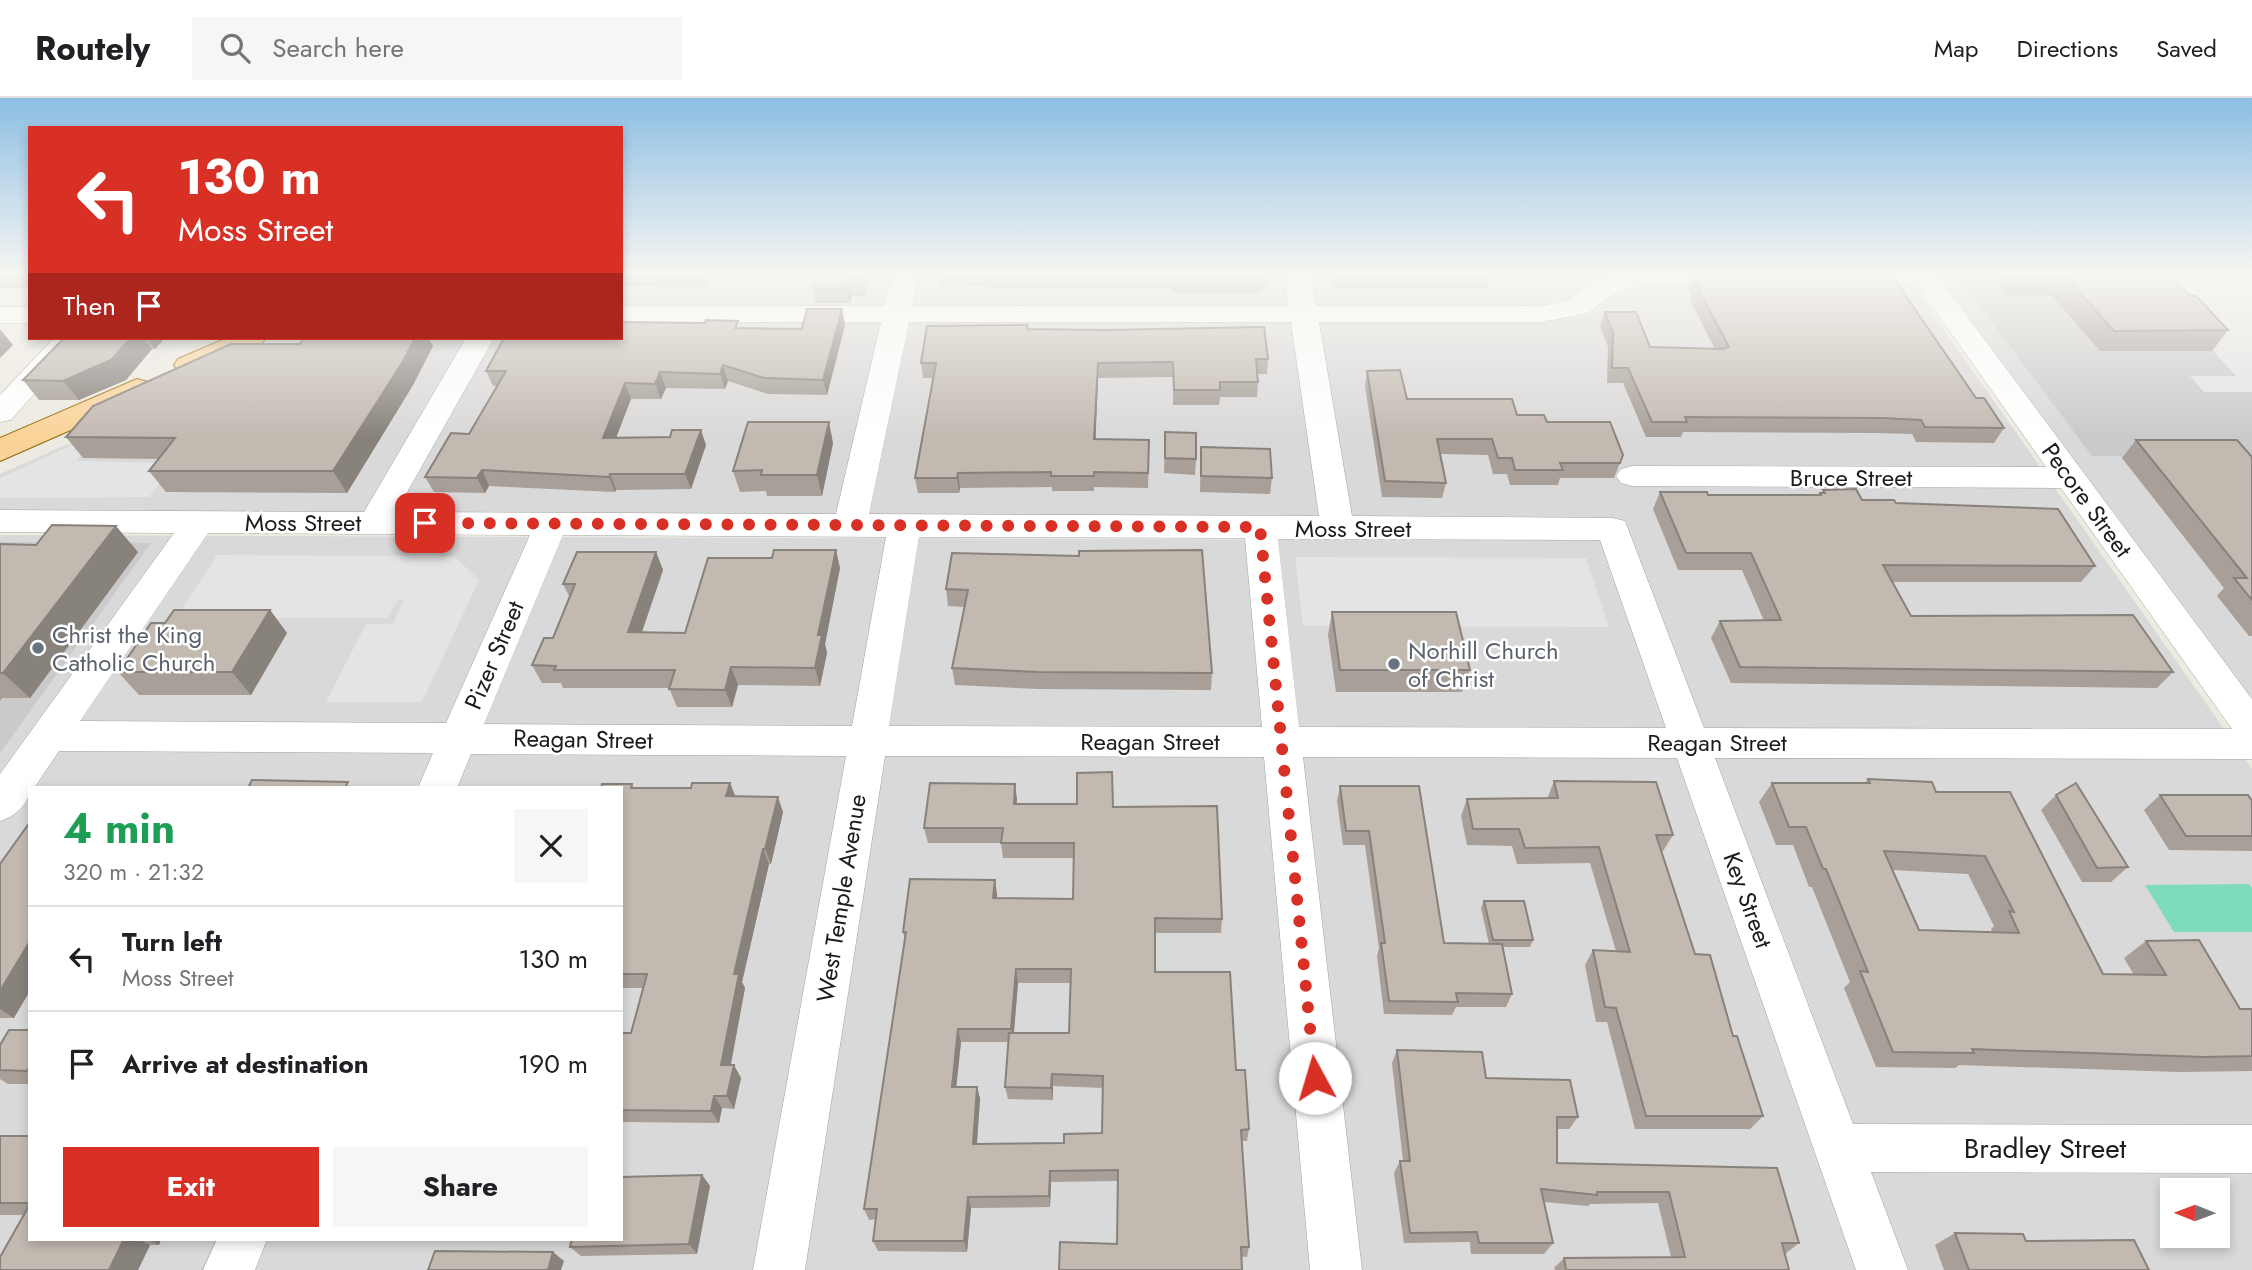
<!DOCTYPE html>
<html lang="en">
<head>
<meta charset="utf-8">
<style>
	:root { --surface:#fff; --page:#f6f6f6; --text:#202124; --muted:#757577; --line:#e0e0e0; --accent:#d93025 }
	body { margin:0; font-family:Jost,sans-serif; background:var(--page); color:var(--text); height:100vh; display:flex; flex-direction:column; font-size:26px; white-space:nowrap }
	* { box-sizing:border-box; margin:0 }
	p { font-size:23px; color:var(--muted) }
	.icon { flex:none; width:38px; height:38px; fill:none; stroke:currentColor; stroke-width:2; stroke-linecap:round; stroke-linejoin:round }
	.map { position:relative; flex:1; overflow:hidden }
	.side { position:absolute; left:28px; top:688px; width:595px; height:455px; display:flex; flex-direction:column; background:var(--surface); border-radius:0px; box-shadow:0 4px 10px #0003 }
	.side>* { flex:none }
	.top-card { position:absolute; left:28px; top:28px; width:595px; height:214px; border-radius:0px; box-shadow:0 4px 10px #0003; background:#d93025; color:#fff; overflow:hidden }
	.needle { width:46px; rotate:271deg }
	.tools { position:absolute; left:2160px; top:1080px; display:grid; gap:14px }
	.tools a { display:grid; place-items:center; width:70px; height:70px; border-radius:0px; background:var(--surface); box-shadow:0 4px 10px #0003; font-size:35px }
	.pin { position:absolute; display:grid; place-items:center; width:60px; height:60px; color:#fff; margin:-30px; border-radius:14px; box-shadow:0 4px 10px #0006 }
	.me { position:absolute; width:77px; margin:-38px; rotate:354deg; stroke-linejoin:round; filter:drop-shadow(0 0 5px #0008) }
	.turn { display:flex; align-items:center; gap:24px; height:147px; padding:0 35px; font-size:32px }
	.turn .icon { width:91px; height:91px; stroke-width:2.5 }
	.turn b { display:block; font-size:49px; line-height:60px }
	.then { display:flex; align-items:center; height:66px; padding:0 35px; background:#0003; gap:14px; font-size:26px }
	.round { display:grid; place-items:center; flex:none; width:74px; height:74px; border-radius:0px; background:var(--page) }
	.head { display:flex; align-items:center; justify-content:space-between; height:119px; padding:0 35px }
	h1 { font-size:42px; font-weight:700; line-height:52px; color:#1e9e55 }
	.button { display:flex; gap:14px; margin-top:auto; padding:14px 35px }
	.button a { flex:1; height:80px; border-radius:0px; background:var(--accent); color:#fff; font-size:28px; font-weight:700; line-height:80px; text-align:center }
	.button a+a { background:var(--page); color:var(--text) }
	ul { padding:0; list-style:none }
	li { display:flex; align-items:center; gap:21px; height:105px; padding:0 35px; border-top:2px solid var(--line) }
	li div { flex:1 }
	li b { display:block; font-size:26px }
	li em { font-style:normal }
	header { display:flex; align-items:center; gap:42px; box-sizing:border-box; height:98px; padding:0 35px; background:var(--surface); border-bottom:2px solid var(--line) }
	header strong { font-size:33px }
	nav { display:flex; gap:38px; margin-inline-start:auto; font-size:24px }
	.search { width:490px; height:63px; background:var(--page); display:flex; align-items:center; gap:18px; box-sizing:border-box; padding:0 24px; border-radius:0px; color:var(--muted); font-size:26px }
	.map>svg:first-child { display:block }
	.residential { fill:#dad9d9; fill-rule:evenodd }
	.religious { fill:#cacaca }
	.pitch { fill:#7fdcbb }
	.parking { fill:#e4e4e4 }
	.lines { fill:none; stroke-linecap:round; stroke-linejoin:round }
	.minor-casing { stroke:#a3a3a3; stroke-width:1 }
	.major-casing { stroke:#926602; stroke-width:2 }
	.minor { fill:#fff; fill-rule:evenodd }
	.major { fill:#fbd399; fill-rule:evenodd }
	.wall { fill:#a79f98; fill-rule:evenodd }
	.shaded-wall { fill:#88827c }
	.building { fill:#c2b9b1; stroke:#88827c; stroke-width:2; fill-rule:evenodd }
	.route { stroke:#d93025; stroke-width:12; stroke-dasharray:0 21.6 }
	.worship-dot { fill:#6b7280; stroke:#fff; stroke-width:2.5 }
	.labels { text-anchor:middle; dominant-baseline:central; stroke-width:5; stroke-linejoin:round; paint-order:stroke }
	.street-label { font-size:24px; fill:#1c1c1c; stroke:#fff }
	.worship-label { font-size:24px; fill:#5b616d; stroke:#fff; text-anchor:start }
	.near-street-label { font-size:28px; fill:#1c1c1c; stroke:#fff }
</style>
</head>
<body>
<header>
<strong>Routely</strong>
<div class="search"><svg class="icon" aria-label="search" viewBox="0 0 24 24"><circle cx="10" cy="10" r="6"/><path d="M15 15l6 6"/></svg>Search here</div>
<nav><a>Map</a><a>Directions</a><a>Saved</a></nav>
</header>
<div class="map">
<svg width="2252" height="1172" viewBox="0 0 2252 1172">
	<rect width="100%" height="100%" fill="#edeae1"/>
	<g class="residential">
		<path d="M621 175H1904L2252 671V1172H0V437L1323 442 1320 421 0 413V376L308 240H621ZM30 690H621V1141H30ZM2172 1092H2217V1138H2172Z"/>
		<path d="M1917 175H2252V643Z"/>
	</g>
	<g class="religious">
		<path d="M1955 175H2238L2252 188V359L2092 358Z"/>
		<path d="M0 444 151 445 0 655Z"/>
	</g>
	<path class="pitch" d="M2249 786 2252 790V834H2174L2145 787Z"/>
	<g class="parking">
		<path d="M2142 175H2238L2252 188V294H2204L2190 278H2236Z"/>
		<path d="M167 240H206L142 268Z"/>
		<path d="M98 335 76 363 174 365 149 399 0 400V380Z"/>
		<path d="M217 457 454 458 479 482 422 604H326L366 526H393L403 503 400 501 395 506 388 520H176Z"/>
		<path d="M1295 459 1586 460 1609 529 1303 528Z"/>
	</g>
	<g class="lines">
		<defs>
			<g id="minor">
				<path d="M893 175H919L912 208H1288L1284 175H1310L1316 208H1542L1569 202 1588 187 1621 175H1752L1755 179 1751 185 1742 187 1631 189 1608 199 1588 215 1542 224H1319L1352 418 1613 420 1625 423 1704 630 2232 631 2061 390 1632 388 1621 385 1616 378 1621 371 1632 368 2046 369 1917 187H1842L1833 185 1829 179 1832 175H1935L2252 601V661L1715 660 1853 1026 2252 1027V1075L1871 1074 1908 1172H1856L1677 660 1303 659 1362 1172H1310L1264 659 885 658 805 1172H753L846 658 471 656 457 690H418L433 655 59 653 34 690H30C30 706 14 719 0 723V676L174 435 0 434V412L364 414 466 240H494L396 414 836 416 881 224H621V208H885ZM909 224H1291L1319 418 869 416ZM208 435 530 437 446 625 80 623ZM563 437 886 439 852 628 484 626ZM919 439 1245 440 1262 629 889 628ZM1278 441 1600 442 1666 630 1299 629Z"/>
				<rect x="0" y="209" width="30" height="16"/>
				<path d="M54 240H83L11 322 0 324V297Z"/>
				<path d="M217 1141H267L255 1172H203Z"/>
			</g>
			<g id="major">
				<path d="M227 240H266L261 246 200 273 189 276 178 273 174 267 178 261Z"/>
				<path d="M137 281 148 284 152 291 148 298 0 363V340Z"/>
			</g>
		</defs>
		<use href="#minor" class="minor-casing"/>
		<use href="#major" class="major-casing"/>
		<use href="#minor" class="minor"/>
		<use href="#major" class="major"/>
	</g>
	<g class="wall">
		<rect x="0" y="175" width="30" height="15"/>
		<path d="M621 175H711L705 189 621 188Z"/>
		<path d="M817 175H870L864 198H852L850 205H816L813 190Z"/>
		<path d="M937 175H1268V178L1267 192H1258L1257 196 1171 195V190L989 191 988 188 939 187Z"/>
		<path d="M1333 175H1489V177L1486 191 1335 190Z"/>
		<path d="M1694 175 1976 300 2004 330 1994 345 1916 344 1912 336 1875 335 1683 334 1681 339H1646L1623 285H1607L1608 249 1600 228 1605 214 1650 249 1715 251 1690 202 1692 197 1688 190Z"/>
		<path d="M1990 175H2168L2190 198 2228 232 2212 253H2100L2051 197H2007Z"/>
		<path d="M845 227 827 297 768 296 728 283 725 291 666 290 661 301H631L616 340 706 347 691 391 616 392 615 394 489 388 485 395 434 394 425 379 469 336 497 288H493L486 273 740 230 802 231Z"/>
		<path d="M1028 231 1268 261 1267 276H1257L1258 284 1257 299H1220L1219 307H1173V279L1098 280 1095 341 1149 342 1148 390 1094 389V393H1052V389L960 390 959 395H918L915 380 933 280H923L921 265Z"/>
		<path d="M64 240H165L155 251H152L126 282 79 302H39L23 282Z"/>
		<path d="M304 240H428L433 248 413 287 347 395 166 394 149 373 159 361 83 360 66 339 300 246Z"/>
		<path d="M1367 273 1407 301 1517 317 1547 324 1623 357 1614 380H1560L1558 387H1510L1507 376H1493L1488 357 1440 356 1446 385 1442 400 1382 399 1365 288Z"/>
		<path d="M1165 334 1196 361 1195 377 1164 375Z"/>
		<path d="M2136 342 2252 359V538H2249L2217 498 2224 490 2122 360Z"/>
		<path d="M833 345 822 398H767L766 393 740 394 733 373Z"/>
		<path d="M1201 349 1272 380 1270 396 1200 394Z"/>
		<path d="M1823 392 1862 402 1896 405 2095 468 2081 484H1892L1911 518 2173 574 2157 590 1731 585 1711 540 1720 523H1764L1742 472H1678L1653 411 1660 394 1708 397H1819Z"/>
		<path d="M0 446 138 454 30 600H2L0 603Z"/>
		<path d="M656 454 663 472 642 534 685 535 840 470 825 546 827 555 820 588 738 587 732 609H677L669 590H563L561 585H542L532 567 553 540 570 500 563 486Z"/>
		<path d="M1079 458 1212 575 1211 592 1039 591 955 587 952 570 964 509 948 508 946 491Z"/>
		<path d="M270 512 287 535 251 597H139L118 574 165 525Z"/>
		<path d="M1332 514 1470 572 1462 594H1336L1328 537Z"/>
		<path d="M1868 681 1936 694 2103 876 2134 877 2124 860 2146 843 2240 911H2252V973L2180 974 1959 967 1955 970 1876 969 1844 890 1850 884 1812 789H1809L1793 747H1776L1759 704 1772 685H1865ZM1892 772 1968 776 1994 828 1991 831 1992 834 1919 832Z"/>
		<path d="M1554 683 1673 737 1663 753H1661L1695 856 1733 938 1763 1018 1750 1031H1635L1607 924H1596L1585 867 1593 852 1616 853 1590 765 1517 766 1512 748 1467 747 1461 718 1467 701H1547Z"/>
		<path d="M730 685 735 698 783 714 771 766H769L742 884 745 890 731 967 741 980 734 1011 722 1010 719 1025 621 1024V935H631L643 890H621V690L632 686 634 690H691Z"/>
		<path d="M1015 686 1017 706 1113 709 1222 821 1221 835H1155V874L1236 972 1249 1031 1247 1043H1242L1249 1149 1247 1159 1117 1146 1118 1083 1051 1084 1050 1109 971 1110 967 1154 878 1153 873 1143 876 1121 869 1122 864 1111 905 842 903 834 997 796V801H1073L1074 760H1003L1001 745H928L924 730ZM1018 885H1071L1069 935H1014ZM961 944H1009L1005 989 1008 1001 1053 1002V988L1103 990 1102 1035 1064 1045 977 1046 980 1001 977 989H956Z"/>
		<path d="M1340 688 1444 845 1489 846 1481 810 1484 803 1533 842 1530 849H1503L1512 896 1506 909H1456L1452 917 1384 916 1377 858 1379 850 1365 747H1343L1337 703Z"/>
		<path d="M2056 697 2128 769 2111 784H2082L2041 712Z"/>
		<path d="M2160 697 2252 703V753L2169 752 2144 712Z"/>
		<path d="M0 766 14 920H0Z"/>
		<path d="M30 932V986H8L0 981V947Z"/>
		<path d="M1397 952 1486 980 1578 1019 1569 1031H1557V1065L1777 1070 1799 1145 1785 1156 1789 1172H1555L1554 1170 1564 1160 1671 1159 1658 1105 1590 1106 1588 1108 1544 1104 1553 1145 1544 1156H1471L1470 1144 1404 1145 1394 1075 1400 1063H1403L1392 965Z"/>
		<path d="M0 1038H30V1141H161L159 1147H150L138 1172H0V1159L23 1117H0Z"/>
		<path d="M702 1077 710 1088 697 1156 581 1158 570 1149Z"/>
		<path d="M1955 1135 2026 1143 2149 1172H1944L1935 1147Z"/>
		<path d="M313 1141H428L427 1143Z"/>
	</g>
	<g class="shaded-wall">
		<path d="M701 175H711L705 189Z"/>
		<path d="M863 175H870L864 198 861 182Z"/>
		<path d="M849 182 852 198 850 205 847 190Z"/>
		<path d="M842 211 845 227 827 297 823 282Z"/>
		<path d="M0 231 13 247 0 260Z"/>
		<path d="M131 240H144L152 251 126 282 79 302 63 283Z"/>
		<path d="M147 240H165L155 251Z"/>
		<path d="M415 240H428L433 248 413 287 347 395 333 373Z"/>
		<path d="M1098 265V280L1095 356 1094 341Z"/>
		<path d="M723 267 728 283 725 291 720 276Z"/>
		<path d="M660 274 666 290 661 301 655 286Z"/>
		<path d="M625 285 631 301 610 355 603 340Z"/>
		<path d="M829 324 833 345 822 398 817 377Z"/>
		<path d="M701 332 706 347 691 391 685 376Z"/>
		<path d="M482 372 489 388 485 395 477 380Z"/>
		<path d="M958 375 960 390 959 395 957 380Z"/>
		<path d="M610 376 616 392 615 394 609 379Z"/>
		<path d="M116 428 138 454 30 600 3 575Z"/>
		<path d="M836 452 840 470 825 546 827 555 820 588 815 570 818 537Z"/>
		<path d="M656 454 663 472 636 551 628 534Z"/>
		<path d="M270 512 287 535 251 597 232 574Z"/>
		<path d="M731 569 738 587 732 609 725 592Z"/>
		<path d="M730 685 736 700 726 698Z"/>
		<path d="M1015 686 1017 701 1015 721 1014 706Z"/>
		<path d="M778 699 783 714 771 766 765 751Z"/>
		<path d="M763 751 769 766 742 884 745 890 728 980 721 967 734 876Z"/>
		<path d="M995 782 997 796 996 815 993 800Z"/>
		<path d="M30 843V893L14 920 0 911V893Z"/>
		<path d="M1016 871 1018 885 1013 944 1011 931Z"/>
		<path d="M958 931 961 944 955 1001 952 989Z"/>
		<path d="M734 967 741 980 734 1011 727 998Z"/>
		<path d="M1052 976 1053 988V1002L1051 990Z"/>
		<path d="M977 989 980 1001 976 1057 973 1046Z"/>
		<path d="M714 998 722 1010 719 1025 711 1013Z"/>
		<path d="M1050 1073 1051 1084 1050 1109 1049 1098Z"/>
		<path d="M702 1077 710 1088 697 1156 689 1146Z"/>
		<path d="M968 1099 971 1110 967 1154 964 1143Z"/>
		<path d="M124 1141H138L150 1147 138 1172H109Z"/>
		<path d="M147 1141H161L159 1147Z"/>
		<path d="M553 1154 564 1163 561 1172H548Z"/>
	</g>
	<g class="building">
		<path d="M817 175H863L861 182H849L847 190H813Z"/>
		<path d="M988 175H1268V178L1258 177 1259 181 1171 180V175L987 176Z"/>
		<path d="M1337 175H1489V177L1338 176Z"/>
		<path d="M1694 175H1890L1976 300H1984L2004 330 1925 329 1921 322 1883 320 1685 319 1687 324H1652L1628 270H1612L1613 235 1605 214H1636L1650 249 1722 251 1729 249 1696 187H1700Z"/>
		<path d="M2017 175H2168L2190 198H2196L2228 232 2114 233 2064 177H2019Z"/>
		<path d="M807 211H842L823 282 764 280 723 267 720 276 660 274 655 286 625 285 603 340 670 339 672 332H701L685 376H610L609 379 482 372 477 380 425 379 451 335 469 336 506 273H486L504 240H621V224L705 225 706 222 738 223 735 230 802 231Z"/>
		<path d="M1028 227 1027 231 1104 232 1264 229 1268 261H1256L1258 284H1220V292H1174L1173 264 1098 265 1094 341 1149 342 1148 375 1094 374V378H1051V374L958 375 957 380H915L936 265H921L927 228Z"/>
		<path d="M64 240H131L111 262 63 283 23 282Z"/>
		<path d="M304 240H415L402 265 333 373H149L175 340 66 339 93 308 231 246H300Z"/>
		<path d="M1400 272 1407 301H1512L1517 317H1544L1547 324H1610L1623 357 1620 365H1560L1563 372H1515L1512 360H1498L1492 341H1437L1446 385 1385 383 1367 273Z"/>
		<path d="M748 324H829L817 377H761L762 372 733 373Z"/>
		<path d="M1165 334 1196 335V361L1165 360Z"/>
		<path d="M2136 342H2237L2252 359V502L2234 480H2247Z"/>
		<path d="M1201 349 1270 351 1272 380 1201 378Z"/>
		<path d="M1856 391 1862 402H1894L1896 405 2058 411 2095 468 1883 467 1911 518 2133 517 2173 574 1740 569 1720 523 1781 522 1751 455H1686L1660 394H1707L1708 397H1821L1820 395H1825L1823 392Z"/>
		<path d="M52 427 116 428 3 575H0V446L36 447Z"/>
		<path d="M774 452H836L818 537H822L815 570 731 569 725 592 669 591 675 572H554L556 568 532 567 544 540H553L575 486H563L577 454H656L628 534 685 535 708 460H772Z"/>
		<path d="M1202 452 1212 575 1038 574 952 570 968 492 946 491 952 455 1079 458V453Z"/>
		<path d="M174 512H270L232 574H118L151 525H165Z"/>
		<path d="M1332 514H1456L1470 572H1340Z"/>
		<path d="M1112 674 1113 709 1217 708 1222 821 1155 820V874H1230L1236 972H1245L1249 1031 1241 1032 1249 1149H1241L1242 1172H1059L1060 1144 1117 1146 1118 1072 1050 1073 1049 1098 968 1099 964 1143H873L877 1111H864L906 834H903L910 781 995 782 993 800 1073 801 1074 745H1001L1003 730H924L930 685 1015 686 1014 706H1077V675ZM1016 871H1071L1069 935H1009L1005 989 1051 990 1052 976 1103 978 1102 1035 1064 1036V1045L973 1046 977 989H952L958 931H1011Z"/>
		<path d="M1868 681 1932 684 1936 694H2010L2103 876 2166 877 2146 843 2199 842 2240 911H2252V958L2204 959 1972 951 1974 955 1893 954 1860 873 1868 874 1826 771H1823L1806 729H1789L1772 685H1870ZM1884 753 1985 758 2014 814 2009 813 2019 835 1919 832Z"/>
		<path d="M252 682 348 684 345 690H248Z"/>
		<path d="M1554 683 1656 684 1673 737H1656L1695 856 1710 857 1733 938H1737L1763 1018H1646L1616 910 1605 909 1593 852 1630 854 1599 749 1525 750 1519 731H1473L1467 701 1558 700Z"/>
		<path d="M692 685H730L726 698 778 699 765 751H763L734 876H739L721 967H734L727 998H714L711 1013 621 1012V969L622 965H621V935H631L647 876H621V690H601L602 686H632L631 690H691Z"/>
		<path d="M2076 685 2128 769 2097 770 2056 697Z"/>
		<path d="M1340 688H1419L1444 845 1502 846 1512 896 1456 895 1458 904 1389 903 1381 845H1385L1369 733H1346Z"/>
		<path d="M2160 697H2248L2252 703V738H2186Z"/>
		<path d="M30 724V843L0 893V766Z"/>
		<path d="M1484 803H1524L1533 842H1493Z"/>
		<path d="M9 932H30V968L27 973 0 972V947Z"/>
		<path d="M1397 952 1482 954 1486 980 1570 982 1578 1019H1557V1065L1777 1070 1799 1145H1782L1789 1172H1566L1564 1160 1685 1159 1669 1094H1597V1097L1541 1091 1553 1145H1479L1477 1134 1410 1135 1400 1063H1410Z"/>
		<rect x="0" y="1038" width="30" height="67"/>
		<path d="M702 1077 689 1146 570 1149 572 1141H621V1079Z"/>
		<path d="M30 1106V1141H124L109 1172H0V1159Z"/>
		<path d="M1955 1135 2023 1136 2026 1143 2134 1142 2149 1172H1969Z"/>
		<path d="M435 1153 553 1154 548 1172H428Z"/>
	</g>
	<linearGradient id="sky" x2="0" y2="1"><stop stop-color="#8cbee3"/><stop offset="0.52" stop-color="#f7f6f2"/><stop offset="1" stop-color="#f7f6f2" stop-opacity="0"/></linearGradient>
	<rect width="2252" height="339" fill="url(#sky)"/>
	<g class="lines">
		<path class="route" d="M425 425 1260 429 1315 980"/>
	</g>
	<g class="worship-dot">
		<circle cx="38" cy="550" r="7"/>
		<circle cx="1394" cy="566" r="7"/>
	</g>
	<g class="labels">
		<g class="street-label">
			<text x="1851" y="379">Bruce Street</text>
			<text transform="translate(2087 402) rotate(54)">Pecore Street</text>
			<text x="303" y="424">Moss Street</text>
			<text x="1353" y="430">Moss Street</text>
			<text transform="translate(494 557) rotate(-67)">Pizer Street</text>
			<text transform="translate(583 641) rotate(1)">Reagan Street</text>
			<text x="1150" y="643">Reagan Street</text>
			<text x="1717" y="644">Reagan Street</text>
			<text transform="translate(841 800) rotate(-81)">West Temple Avenue</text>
			<text transform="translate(1748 802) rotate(70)">Key Street</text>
		</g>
		<g class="worship-label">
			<text x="52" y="536">Christ the King<tspan x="52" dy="28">Catholic Church</tspan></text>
			<text x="1408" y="552">Norhill Church<tspan x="1408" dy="28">of Christ</tspan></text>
		</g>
		<g class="near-street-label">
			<text x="2045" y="1050">Bradley Street</text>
		</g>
	</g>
</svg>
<div class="tools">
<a><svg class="needle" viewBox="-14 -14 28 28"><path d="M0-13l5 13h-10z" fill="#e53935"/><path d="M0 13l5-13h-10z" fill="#757577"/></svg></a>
</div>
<div class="pin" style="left:425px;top:425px;background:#d93025"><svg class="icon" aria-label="arrive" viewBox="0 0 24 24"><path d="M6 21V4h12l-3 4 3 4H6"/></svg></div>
<svg class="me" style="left:1315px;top:980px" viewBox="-20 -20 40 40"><circle r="19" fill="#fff"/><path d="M0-13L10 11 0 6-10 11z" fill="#d93025"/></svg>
<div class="top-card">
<div class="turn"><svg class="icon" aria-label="left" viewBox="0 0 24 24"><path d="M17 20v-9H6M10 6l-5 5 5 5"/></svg><div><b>130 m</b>Moss Street</div></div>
<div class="then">Then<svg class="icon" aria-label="arrive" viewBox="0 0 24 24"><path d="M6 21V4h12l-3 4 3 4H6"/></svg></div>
</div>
<section class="side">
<div class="head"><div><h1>4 min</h1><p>320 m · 21:32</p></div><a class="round"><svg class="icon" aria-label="close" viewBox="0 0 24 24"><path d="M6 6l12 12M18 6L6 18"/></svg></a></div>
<ul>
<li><svg class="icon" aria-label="left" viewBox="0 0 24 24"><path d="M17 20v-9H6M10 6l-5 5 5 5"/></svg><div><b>Turn left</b><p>Moss Street</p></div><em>130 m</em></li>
<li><svg class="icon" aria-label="arrive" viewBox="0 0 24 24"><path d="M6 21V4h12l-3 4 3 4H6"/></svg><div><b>Arrive at destination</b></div><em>190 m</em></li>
</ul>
<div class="button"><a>Exit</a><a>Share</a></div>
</section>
</div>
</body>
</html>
